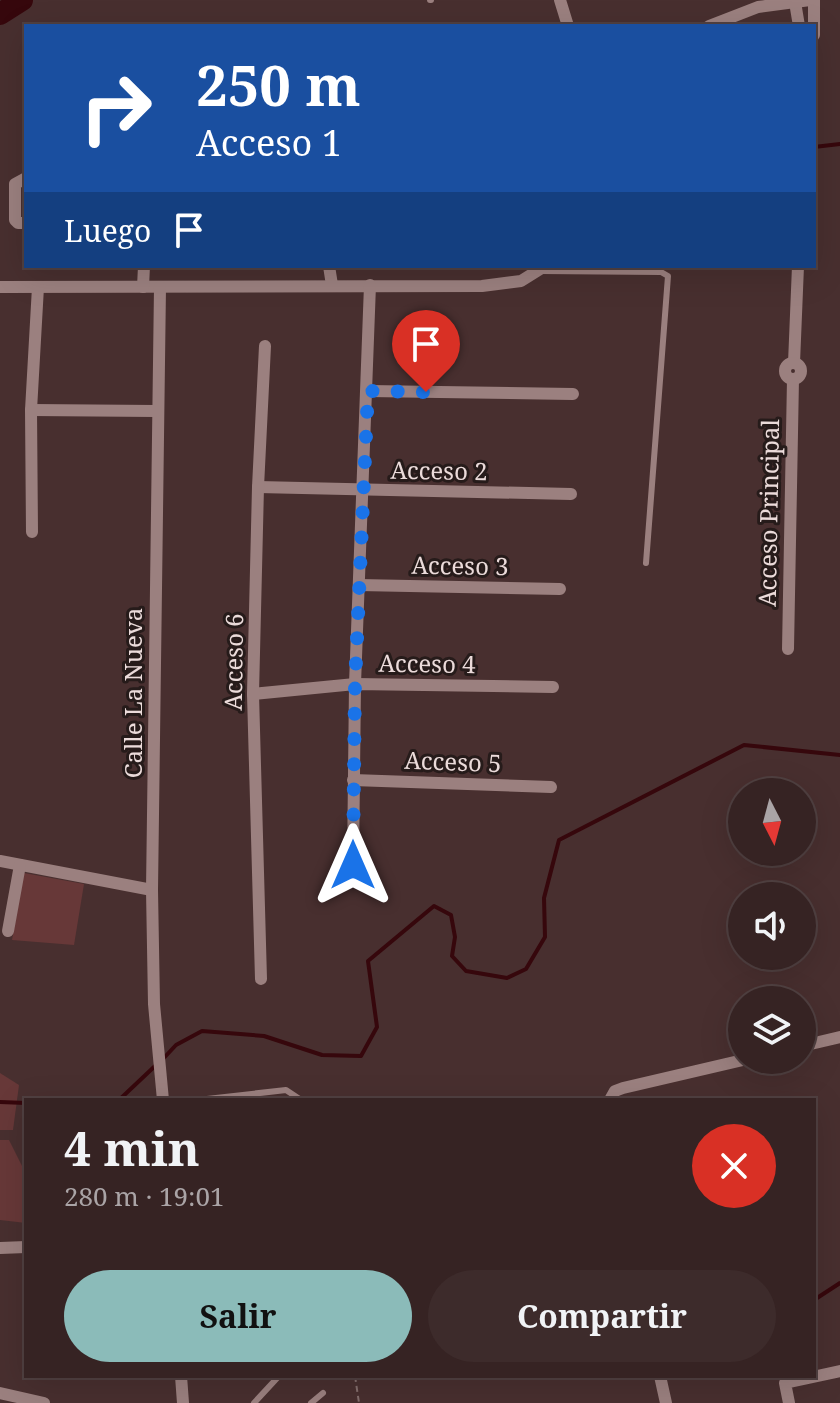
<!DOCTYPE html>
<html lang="es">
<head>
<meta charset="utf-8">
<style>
	:root { --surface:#362323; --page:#3d2b2b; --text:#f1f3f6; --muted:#aaa4a6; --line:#504041; --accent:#8bbbb9 }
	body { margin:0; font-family:"Noto Serif",serif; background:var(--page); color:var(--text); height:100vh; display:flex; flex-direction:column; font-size:30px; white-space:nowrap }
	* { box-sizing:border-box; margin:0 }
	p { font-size:26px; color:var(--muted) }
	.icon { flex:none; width:44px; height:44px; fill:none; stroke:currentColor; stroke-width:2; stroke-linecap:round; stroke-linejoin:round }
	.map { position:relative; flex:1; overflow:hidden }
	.side { position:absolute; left:24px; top:1098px; width:792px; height:280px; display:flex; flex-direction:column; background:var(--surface); border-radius:0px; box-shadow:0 8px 32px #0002,0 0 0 2px var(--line) }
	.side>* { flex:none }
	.guide { position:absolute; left:24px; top:24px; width:792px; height:244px; border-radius:0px; box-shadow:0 8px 32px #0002,0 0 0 2px var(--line); background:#1a4fa0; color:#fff; overflow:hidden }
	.needle { width:52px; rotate:174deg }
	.controls { position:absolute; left:728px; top:778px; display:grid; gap:16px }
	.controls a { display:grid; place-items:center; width:88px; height:88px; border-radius:50%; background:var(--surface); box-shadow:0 8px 32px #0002,0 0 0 2px var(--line); font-size:40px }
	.pin { position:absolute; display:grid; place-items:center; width:68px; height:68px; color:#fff; margin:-82px -34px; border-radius:50% 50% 50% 0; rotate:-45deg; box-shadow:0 0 8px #0007 }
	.pin .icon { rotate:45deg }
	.me { position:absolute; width:88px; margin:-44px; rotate:0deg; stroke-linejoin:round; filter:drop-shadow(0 0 6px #0008) }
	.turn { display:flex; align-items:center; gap:28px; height:168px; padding:0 40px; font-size:36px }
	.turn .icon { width:104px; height:104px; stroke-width:2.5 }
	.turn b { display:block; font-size:56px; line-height:68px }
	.then { display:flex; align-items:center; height:76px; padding:0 40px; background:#0003; gap:16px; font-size:30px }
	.round { display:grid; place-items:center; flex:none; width:84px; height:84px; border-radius:42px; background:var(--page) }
	.summary { display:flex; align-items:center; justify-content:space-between; height:136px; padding:0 40px }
	h1 { font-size:48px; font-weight:700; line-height:60px }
	.cta { display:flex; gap:16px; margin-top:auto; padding:16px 40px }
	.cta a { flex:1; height:92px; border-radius:48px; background:var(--accent); color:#111; font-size:32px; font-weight:700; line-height:92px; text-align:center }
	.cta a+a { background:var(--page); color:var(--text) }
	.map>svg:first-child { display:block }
	.green { fill:#673838 }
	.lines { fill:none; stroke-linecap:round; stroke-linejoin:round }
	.stream { stroke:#36070c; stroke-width:4 }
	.river { stroke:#36070c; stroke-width:22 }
	.path { stroke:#836d6c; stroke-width:2; stroke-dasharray:6 4; stroke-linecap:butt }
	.lane { stroke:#9b807f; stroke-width:6 }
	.street { stroke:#9b807f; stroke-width:12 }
	.route { stroke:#1a73e8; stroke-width:14; stroke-dasharray:0 25.2 }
	.labels { text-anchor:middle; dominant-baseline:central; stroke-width:6; stroke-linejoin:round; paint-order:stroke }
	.street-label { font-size:24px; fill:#ebdbda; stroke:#261b1a }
</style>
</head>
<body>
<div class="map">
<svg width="840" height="1403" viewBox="0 0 840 1403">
	<rect width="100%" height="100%" fill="#482f2f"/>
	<g class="green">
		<path d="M24 873 84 884 74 945 12 940Z"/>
		<path d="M0 1073 19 1085 13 1130H0Z"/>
		<path d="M0 1140H9L26 1174V1223L0 1220Z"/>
	</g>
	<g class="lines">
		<g class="stream">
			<path d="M814 147 840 144"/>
			<path d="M162 1060 176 1045 202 1031 264 1036 322 1055 361 1056 377 1027 368 961 434 906 451 915 455 937 452 956 466 971 507 978 526 969 545 937 544 898 559 840 744 745 840 755"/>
			<path d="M119 1100 155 1066"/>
			<path d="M0 1102 26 1103"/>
			<path d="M814 1300 840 1283"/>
		</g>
		<path class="river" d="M0 14 22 0"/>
		<path class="path" d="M355 1376 359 1403"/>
		<g class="lane">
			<path d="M430 0H431"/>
			<path d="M540 271 661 272 668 276 646 563"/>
			<path d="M198 1100 286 1090 301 1100"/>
			<path d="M254 1403 279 1376"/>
			<path d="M311 1403 323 1393"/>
		</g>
		<g class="street">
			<path d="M560 0 568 26"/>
			<path d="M814 0V35"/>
			<path d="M795 2 799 26"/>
			<path d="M709 26 758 7 810 0"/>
			<path d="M26 178 15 184V220L18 223H26"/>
			<path d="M329 266 332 285"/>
			<path d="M0 287 482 286 521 281 545 266"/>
			<path d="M143 287 144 266"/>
			<path d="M160 287 152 890 154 1004 163 1100"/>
			<path d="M794 363 798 266"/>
			<circle cx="793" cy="371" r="8"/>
			<path d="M368 391 573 394"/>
			<path d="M31 410 156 411"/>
			<path d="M258 487 571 494"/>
			<path d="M32 532 31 410 38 287"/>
			<path d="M359 585 560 589"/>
			<path d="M788 649 793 379"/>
			<path d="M253 694 355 684 553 687"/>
			<path d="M353 780 551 787"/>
			<path d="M0 861 152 890"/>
			<path d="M353 865 355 684 370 285"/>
			<path d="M8 931 20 865"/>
			<path d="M261 979 253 694 258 487 265 346"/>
			<path d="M802 1046 840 1037"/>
			<path d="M610 1100 615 1091 623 1088 743 1060"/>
			<path d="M0 1248 26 1247"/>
			<path d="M181 1376 183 1403"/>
			<path d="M660 1376 666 1403"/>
			<path d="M0 1393 44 1403"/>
			<path d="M789 1403 785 1383 840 1371"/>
		</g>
	</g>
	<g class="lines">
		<path class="route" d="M353 865 355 684 368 391 426 392"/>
	</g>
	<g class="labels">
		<g class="street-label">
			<text transform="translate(439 470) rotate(1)">Acceso 2</text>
			<text transform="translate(768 513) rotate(-89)">Acceso Principal</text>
			<text transform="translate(460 565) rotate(1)">Acceso 3</text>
			<text transform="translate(233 662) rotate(-89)">Acceso 6</text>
			<text transform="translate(427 663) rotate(1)">Acceso 4</text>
			<text transform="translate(132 693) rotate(-90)">Calle La Nueva</text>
			<text transform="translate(453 761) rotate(2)">Acceso 5</text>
		</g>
	</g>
</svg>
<div class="controls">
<a><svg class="needle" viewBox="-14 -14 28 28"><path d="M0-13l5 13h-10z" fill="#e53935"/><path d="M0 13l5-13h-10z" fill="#aaa4a6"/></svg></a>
<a><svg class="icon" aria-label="sound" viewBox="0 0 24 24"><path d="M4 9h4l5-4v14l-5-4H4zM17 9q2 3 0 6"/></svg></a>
<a><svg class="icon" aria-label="layers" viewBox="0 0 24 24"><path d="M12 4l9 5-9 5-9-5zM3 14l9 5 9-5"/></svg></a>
</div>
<div class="pin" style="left:426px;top:392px;background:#d93025"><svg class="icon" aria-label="arrive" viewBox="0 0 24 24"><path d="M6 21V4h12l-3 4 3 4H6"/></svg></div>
<svg class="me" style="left:353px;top:865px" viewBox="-20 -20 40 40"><path d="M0-17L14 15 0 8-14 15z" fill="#1a73e8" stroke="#fff" stroke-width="4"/></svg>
<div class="guide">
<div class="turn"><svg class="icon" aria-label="right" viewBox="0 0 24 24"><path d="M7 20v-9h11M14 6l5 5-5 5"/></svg><div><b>250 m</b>Acceso 1</div></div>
<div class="then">Luego<svg class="icon" aria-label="arrive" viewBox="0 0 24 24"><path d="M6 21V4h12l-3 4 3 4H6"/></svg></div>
</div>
<section class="side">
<div class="summary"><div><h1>4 min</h1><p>280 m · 19:01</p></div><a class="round" style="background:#d93025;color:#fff"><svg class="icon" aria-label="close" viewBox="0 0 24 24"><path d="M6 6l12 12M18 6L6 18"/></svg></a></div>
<div class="cta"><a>Salir</a><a>Compartir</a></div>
</section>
</div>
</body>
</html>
